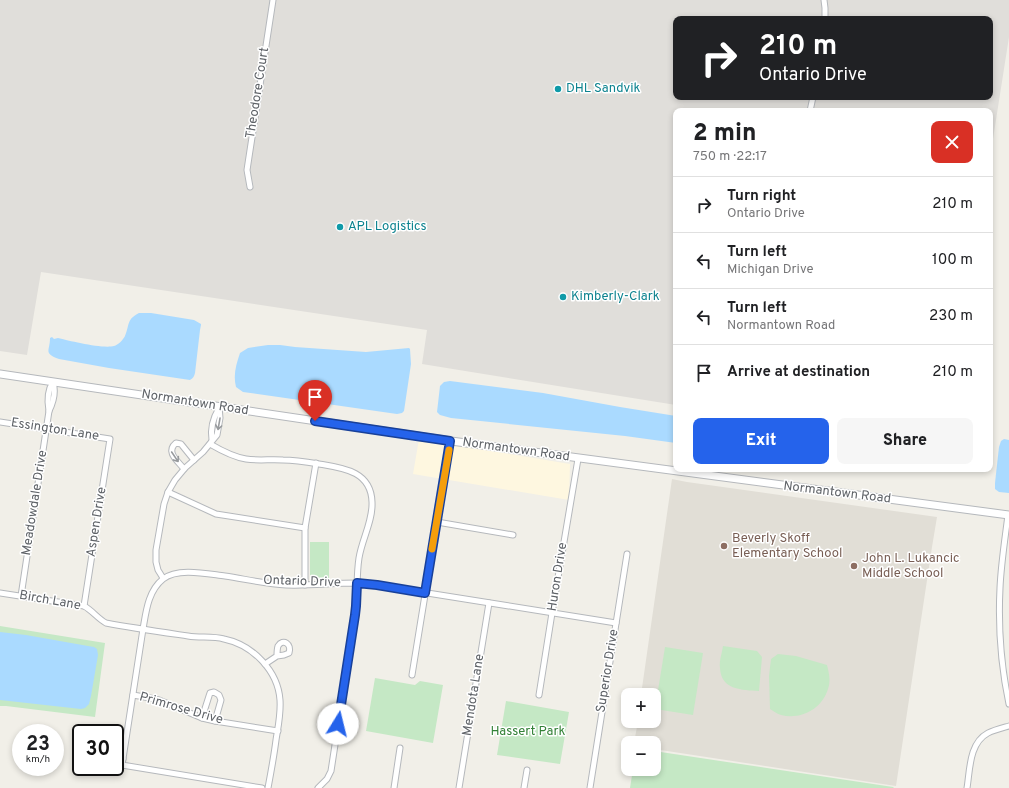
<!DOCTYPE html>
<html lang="en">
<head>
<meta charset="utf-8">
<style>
	:root { --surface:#fff; --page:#f6f6f6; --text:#202124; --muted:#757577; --line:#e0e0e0; --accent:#2563eb }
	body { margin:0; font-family:Overpass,sans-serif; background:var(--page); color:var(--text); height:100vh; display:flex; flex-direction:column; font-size:15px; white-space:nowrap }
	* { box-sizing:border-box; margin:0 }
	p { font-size:13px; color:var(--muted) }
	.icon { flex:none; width:22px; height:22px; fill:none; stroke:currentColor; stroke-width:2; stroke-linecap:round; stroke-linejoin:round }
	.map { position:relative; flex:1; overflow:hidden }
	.drawer { position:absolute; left:673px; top:108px; width:320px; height:364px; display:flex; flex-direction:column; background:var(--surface); border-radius:8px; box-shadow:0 2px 6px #0003 }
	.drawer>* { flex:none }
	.guide { position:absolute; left:673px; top:16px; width:320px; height:84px; border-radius:8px; box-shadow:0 2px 6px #0003; background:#202124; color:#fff; overflow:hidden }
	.buttons { position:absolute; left:621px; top:688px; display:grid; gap:8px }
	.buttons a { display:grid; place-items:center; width:40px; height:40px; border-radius:8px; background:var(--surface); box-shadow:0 2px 6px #0003; font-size:20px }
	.speed { position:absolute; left:12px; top:724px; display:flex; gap:8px; font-size:20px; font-weight:700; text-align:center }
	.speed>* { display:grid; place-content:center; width:52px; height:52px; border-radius:50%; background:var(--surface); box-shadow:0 2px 6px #0003; line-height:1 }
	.speed small { font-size:10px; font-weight:400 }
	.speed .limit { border:2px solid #111; border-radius:6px; background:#fff; color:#111 }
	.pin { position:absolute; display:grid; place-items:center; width:34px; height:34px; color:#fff; margin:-41px -17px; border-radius:50% 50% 50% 0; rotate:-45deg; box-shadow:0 0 4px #0007 }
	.pin .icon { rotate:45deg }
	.me { position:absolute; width:44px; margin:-22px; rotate:9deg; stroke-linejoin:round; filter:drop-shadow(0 0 3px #0008) }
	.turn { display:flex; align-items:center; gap:14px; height:84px; padding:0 20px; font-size:18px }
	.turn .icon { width:52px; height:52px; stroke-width:2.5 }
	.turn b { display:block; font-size:28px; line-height:34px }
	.round { display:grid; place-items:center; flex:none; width:42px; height:42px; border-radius:8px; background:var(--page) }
	.head { display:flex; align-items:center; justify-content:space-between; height:68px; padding:0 20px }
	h1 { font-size:24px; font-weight:800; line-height:30px }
	.action { display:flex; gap:8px; margin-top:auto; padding:8px 20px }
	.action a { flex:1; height:46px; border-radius:8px; background:var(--accent); color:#fff; font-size:16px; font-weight:800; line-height:46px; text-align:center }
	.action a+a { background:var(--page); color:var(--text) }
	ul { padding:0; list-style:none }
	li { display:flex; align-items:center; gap:12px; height:56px; padding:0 20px; border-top:1px solid var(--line) }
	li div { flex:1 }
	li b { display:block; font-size:15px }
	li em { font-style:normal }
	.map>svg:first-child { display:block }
	.commercial { fill:#fef7e0 }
	.industrial { fill:#e0deda; fill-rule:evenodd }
	.education { fill:#e1ded6 }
	.green { fill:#c5e8c5 }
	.water { fill:#aadaff }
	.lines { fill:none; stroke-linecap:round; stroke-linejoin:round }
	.minor-casing { stroke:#b5b8bc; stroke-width:7 }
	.tertiary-casing { stroke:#b5b8bc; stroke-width:9 }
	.minor { stroke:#fff; stroke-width:5 }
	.tertiary { stroke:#fff; stroke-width:7 }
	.oneway { stroke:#979a9d }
	.route-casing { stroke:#184099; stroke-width:10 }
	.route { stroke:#2563eb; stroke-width:7 }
	.slow { stroke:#f59e0b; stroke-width:7 }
	.culture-dot { fill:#0f9aa8; stroke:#fff; stroke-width:1.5 }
	.education-dot { fill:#8d6e63; stroke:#fff; stroke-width:1.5 }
	.labels { text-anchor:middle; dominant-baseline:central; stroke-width:3; stroke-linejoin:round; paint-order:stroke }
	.culture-label { font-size:13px; fill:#0d838f; stroke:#fff; text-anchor:start }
	.street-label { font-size:13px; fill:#5f6368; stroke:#fff }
	.education-label { font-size:13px; fill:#785e54; stroke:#fff; text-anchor:start }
	.park-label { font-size:13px; fill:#348238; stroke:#fff }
</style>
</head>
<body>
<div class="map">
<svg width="1009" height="788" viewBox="0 0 1009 788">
	<rect width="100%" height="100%" fill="#f1efe8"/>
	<path class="commercial" d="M419 439 570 464 569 500 413 474Z"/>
	<path class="industrial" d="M0 0H1009V37L990 158V111H676V405L422 364 427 330 41 272 27 355 0 351ZM676 19H990V97H676Z"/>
	<path class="education" d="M672 479 687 482 937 517 932 547 896 786 654 749V743H634L638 721H654V695H641Z"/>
	<g class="green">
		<path d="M310 542H329V578L310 579Z"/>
		<path d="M0 626 105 643 95 717 6 706H0Z"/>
		<path d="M723 646 757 651 762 657 759 691C742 690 721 690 720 668 719 661 722 653 723 646Z"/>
		<path d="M665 647 703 653 693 715 655 709Z"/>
		<path d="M778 654 796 656 827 665C829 673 831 681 828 689 822 709 801 720 781 715 777 714 774 711 770 709L769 676 771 659Z"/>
		<path d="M375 678 415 685 420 681 443 685 433 743 366 731Z"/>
		<path d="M506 701 569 712 560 764 497 755Z"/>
		<path d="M654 751 893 787 894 788H630L633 769H654Z"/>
	</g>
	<g class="water">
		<path d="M139 313H151L194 320 201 324V325L200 330 195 373C194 377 193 378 190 380L109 368 59 359C43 353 50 351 50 338L52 337 54 339 58 338C70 341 103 349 114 346 118 345 123 340 125 336 130 324 126 320 139 313Z"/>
		<path d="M268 345H280L295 347 366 352 409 348 410 349 411 364 404 411 402 413 397 414 243 392 236 387C233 375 236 365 240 353L248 348Z"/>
		<path d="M450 381 543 393 620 407 676 416V443L625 436 451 418 440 415 437 412 440 386 444 382Z"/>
		<path d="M1004 439 1009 440V493L999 492 995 489V483L999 447 1001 441Z"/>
		<path d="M0 632 26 635 88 646 94 647 97 649 98 655 91 696 89 704 85 708 81 709 0 700Z"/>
	</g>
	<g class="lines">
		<defs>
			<g id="minor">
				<path d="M824 0 825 8V19"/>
				<path d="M810 111 813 97"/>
				<path d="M250 187 247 170 273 0"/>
				<path d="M49 411C47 400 47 391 53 382"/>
				<path d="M0 422 110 439 84 606"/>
				<path d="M212 440C210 428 213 418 219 408"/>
				<path d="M210 444C222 451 233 457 246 459 258 461 271 459 283 460 295 460 307 462 319 464 343 468 371 471 372 502 373 521 362 539 359 558 356 577 358 596 355 615L331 771 327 779 318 788"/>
				<path d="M184 469C178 461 165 452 176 443L181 444 194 460"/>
				<path d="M168 492 216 514 305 528"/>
				<path d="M1008 515C1005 539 1001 564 1000 588 998 628 1001 666 1009 704"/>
				<path d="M437 522 513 535"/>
				<path d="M163 578 158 570 156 562V550L164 504 168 492 175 480 185 468 203 452 217 435 220 418 219 407"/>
				<path d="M305 585V528L316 463"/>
				<path d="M0 593 84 606C93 611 97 618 106 623 133 628 161 632 188 636 200 638 212 636 224 639 253 645 278 671 280 700 281 714 278 727 276 740 274 756 271 772 268 788"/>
				<path d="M21 596 49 411C54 401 56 392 53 382"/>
				<path d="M265 664 277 656 284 655 289 653C292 644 283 638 278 646 277 649 277 653 277 656"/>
				<path d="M412 675 450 441"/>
				<path d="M133 695 150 698 159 700 202 718 215 721 278 731"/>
				<path d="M539 695 552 613 578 459"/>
				<path d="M202 718 209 696 210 693 214 692 219 695 221 700 215 721"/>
				<path d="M115 758 123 759"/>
				<path d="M262 788 122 765 143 629C146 612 148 591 163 579 178 567 208 574 225 576 245 579 266 584 286 585 309 586 333 583 356 583 363 584 370 585 377 585L616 623"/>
				<path d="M394 788 400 748"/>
				<path d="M459 788 489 603"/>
				<path d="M524 788 527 770"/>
				<path d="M590 788 627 554"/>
				<path d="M967 788C970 770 969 743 988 733 994 730 1002 728 1009 726"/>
			</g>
			<path id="tertiary" d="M0 374C150 397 300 420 451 441 637 467 823 491 1009 515"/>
		</defs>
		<use href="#minor" class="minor-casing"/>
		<use href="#tertiary" class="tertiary-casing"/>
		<use href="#minor" class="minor"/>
		<use href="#tertiary" class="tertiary"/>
	</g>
	<defs><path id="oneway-shaft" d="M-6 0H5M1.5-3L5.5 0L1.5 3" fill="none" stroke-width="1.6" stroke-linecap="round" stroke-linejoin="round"/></defs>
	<g class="oneway">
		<use href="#oneway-shaft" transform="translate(219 424) rotate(100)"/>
		<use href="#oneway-shaft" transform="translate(175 457) rotate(56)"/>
	</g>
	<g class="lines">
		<defs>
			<path id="route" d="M315 421 450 441 425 593 377 585 357 583 356 606 355 615 338 724"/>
		</defs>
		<use href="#route" class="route-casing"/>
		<use href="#route" class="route"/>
		<path class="slow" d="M432 549 449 450"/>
	</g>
	<g class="culture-dot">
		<circle cx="558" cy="89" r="4"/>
		<circle cx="340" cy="227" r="4"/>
		<circle cx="563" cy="297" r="4"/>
	</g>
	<g class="education-dot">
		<circle cx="724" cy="546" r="4"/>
		<circle cx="854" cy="566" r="4"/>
	</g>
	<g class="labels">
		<g class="culture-label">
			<text x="566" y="89">DHL Sandvik</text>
			<text x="348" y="227">APL Logistics</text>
			<text x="571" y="297">Kimberly-Clark</text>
		</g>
		<g class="street-label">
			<text transform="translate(258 93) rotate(-81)">Theodore Court</text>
			<text transform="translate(195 403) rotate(9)">Normantown Road</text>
			<text transform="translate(55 430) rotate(9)">Essington Lane</text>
			<text transform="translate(516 450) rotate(8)">Normantown Road</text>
			<text transform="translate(837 493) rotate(7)">Normantown Road</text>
			<text transform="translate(35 503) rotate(-81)">Meadowdale Drive</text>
			<text transform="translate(97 522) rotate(-81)">Aspen Drive</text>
			<text transform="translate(558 577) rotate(-81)">Huron Drive</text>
			<text transform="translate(302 582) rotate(2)">Ontario Drive</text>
			<text transform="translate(50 601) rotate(10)">Birch Lane</text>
			<text transform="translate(608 671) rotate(-81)">Superior Drive</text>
			<text transform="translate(474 695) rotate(-81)">Mendota Lane</text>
			<text transform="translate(181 709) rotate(16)">Primrose Drive</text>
		</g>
		<g class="education-label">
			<text x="732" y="539">Beverly Skoff<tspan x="732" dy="15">Elementary School</tspan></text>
			<text x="862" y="559">John L. Lukancic<tspan x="862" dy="15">Middle School</tspan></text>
		</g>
		<g class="park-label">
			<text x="528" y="732">Hassert Park</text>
		</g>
	</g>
</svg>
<div class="buttons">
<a>+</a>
<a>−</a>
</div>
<div class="speed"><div>23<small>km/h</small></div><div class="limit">30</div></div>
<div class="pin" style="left:315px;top:421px;background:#d93025"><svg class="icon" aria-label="arrive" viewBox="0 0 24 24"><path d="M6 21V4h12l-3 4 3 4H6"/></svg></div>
<svg class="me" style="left:338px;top:724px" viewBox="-20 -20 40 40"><circle r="19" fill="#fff"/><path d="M0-13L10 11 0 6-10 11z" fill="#2563eb"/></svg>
<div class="guide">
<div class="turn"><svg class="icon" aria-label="right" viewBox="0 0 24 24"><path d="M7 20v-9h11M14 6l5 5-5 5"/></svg><div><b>210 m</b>Ontario Drive</div></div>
</div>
<section class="drawer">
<div class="head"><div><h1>2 min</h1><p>750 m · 22:17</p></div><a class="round" style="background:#d93025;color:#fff"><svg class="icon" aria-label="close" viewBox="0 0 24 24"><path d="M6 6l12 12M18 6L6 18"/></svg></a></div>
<ul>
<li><svg class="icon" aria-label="right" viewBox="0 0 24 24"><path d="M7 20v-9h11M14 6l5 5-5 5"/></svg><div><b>Turn right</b><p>Ontario Drive</p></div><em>210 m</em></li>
<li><svg class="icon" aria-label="left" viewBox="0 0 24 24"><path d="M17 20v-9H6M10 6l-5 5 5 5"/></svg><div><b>Turn left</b><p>Michigan Drive</p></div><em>100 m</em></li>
<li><svg class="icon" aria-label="left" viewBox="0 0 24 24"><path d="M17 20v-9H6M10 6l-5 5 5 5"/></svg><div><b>Turn left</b><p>Normantown Road</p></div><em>230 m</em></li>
<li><svg class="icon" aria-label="arrive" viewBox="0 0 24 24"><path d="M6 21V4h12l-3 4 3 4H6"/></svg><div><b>Arrive at destination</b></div><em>210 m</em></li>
</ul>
<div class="action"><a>Exit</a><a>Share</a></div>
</section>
</div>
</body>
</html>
